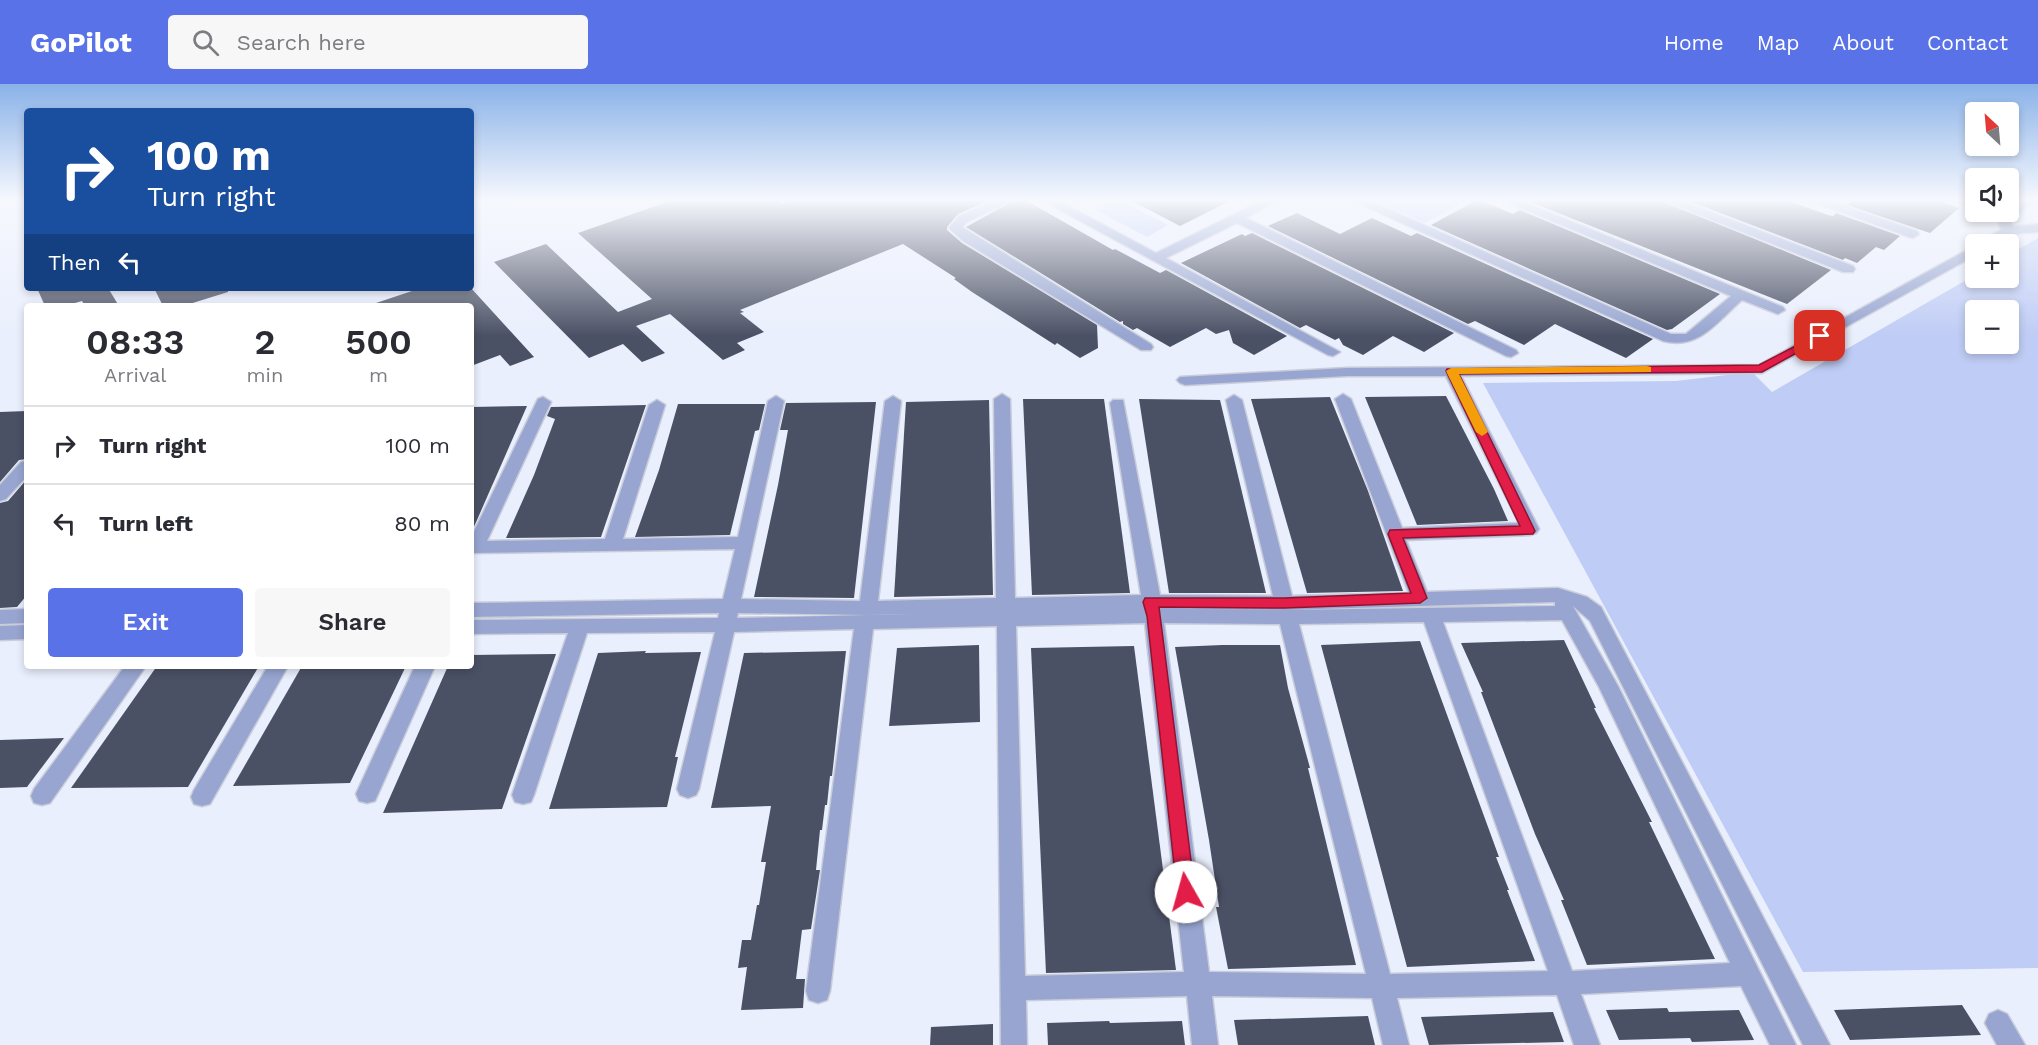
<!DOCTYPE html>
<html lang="en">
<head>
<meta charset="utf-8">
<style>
	:root { --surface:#fff; --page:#f7f7f7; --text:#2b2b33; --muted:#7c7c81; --line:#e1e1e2; --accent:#5972e8 }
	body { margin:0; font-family:"Work Sans",sans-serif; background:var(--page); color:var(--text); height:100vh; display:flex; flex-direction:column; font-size:22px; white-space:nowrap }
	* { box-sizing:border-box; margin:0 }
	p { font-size:20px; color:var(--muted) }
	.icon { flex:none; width:33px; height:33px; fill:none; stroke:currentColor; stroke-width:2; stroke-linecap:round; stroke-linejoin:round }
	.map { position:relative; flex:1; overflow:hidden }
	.details { position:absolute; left:24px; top:219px; width:450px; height:366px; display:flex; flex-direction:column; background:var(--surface); border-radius:6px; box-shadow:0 3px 9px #0003 }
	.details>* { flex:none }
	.hud { position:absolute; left:24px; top:24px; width:450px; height:183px; border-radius:6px; box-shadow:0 3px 9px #0003; background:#1a4fa0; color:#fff; overflow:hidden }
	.needle { width:39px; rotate:334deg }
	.tools { position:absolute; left:1965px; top:18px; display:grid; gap:12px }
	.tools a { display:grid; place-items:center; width:54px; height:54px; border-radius:6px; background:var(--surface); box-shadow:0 3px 9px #0003; font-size:30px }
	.pin { position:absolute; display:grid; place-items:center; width:51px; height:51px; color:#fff; margin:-26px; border-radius:12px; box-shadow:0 3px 9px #0006 }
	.me { position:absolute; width:66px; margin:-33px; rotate:353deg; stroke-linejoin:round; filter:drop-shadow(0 0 4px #0008) }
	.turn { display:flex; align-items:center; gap:21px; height:126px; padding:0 24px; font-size:27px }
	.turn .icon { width:78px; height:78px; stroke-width:2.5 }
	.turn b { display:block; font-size:42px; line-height:51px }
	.then { display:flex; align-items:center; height:57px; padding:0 24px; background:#0003; gap:12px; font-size:22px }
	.eta { display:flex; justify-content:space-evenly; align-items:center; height:102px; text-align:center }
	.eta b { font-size:36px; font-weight:600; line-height:42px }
	.primary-button { display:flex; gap:12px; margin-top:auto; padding:12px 24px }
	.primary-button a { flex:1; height:69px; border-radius:6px; background:var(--accent); color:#fff; font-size:24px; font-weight:600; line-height:69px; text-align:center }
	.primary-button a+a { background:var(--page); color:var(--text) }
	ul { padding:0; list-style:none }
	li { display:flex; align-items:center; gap:18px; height:78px; padding:0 24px; border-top:2px solid var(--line) }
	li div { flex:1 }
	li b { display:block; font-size:22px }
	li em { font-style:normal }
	header { display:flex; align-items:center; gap:36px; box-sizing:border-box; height:84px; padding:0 30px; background:var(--accent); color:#fff }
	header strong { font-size:28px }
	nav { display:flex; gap:33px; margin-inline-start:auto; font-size:21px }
	.search { width:420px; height:54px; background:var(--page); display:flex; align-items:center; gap:15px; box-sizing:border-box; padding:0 21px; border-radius:6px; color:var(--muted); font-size:22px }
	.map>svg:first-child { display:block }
	.green { fill:#bfccf5; fill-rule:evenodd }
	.building { fill:#4b5165 }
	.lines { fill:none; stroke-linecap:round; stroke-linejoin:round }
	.minor-casing { stroke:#c9cdda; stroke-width:3 }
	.minor { fill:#97a5d0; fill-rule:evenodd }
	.route { fill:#e11d48; stroke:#92132f; stroke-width:1.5 }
	.slow { fill:#f59e0b }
</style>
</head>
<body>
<header>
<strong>GoPilot</strong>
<div class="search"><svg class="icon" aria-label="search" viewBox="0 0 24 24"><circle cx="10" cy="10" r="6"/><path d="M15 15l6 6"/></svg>Search here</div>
<nav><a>Home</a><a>Map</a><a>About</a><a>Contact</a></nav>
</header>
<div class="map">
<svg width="2038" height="961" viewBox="0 0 2038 961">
	<rect width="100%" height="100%" fill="#eaeffd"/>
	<g class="green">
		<path d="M1115 117H1121L1168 141 1147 153 1096 126Z"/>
		<path d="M1376 117H1465L1425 139Z"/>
		<path d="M2038 154V884L1803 888 1483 299 1676 297 1752 288 1772 308 1975 191 1976 194H2008L2009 171ZM1976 226H2008V260H1976Z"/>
	</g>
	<g class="building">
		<path d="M670 117H778L782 120 790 117H988L958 130 947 143V146L962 159 1097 241 1098 264 1080 274 1057 259 1055 261 972 208 954 195 956 194 903 160 740 226 744 228 740 229 764 248 737 259 745 266 723 276 670 230 636 242 665 269 642 278 623 260 589 274 494 178 546 160 618 228 652 215 578 149Z"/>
		<path d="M1013 117H1027L1113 166 1115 165 1160 189 1166 186 1287 252 1254 271 1233 259 1229 246 1216 250 1206 244 1170 263 1137 244 1133 246 1123 240V237L1120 238 966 143Z"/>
		<path d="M1132 117H1230L1180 142Z"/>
		<path d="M1475 117H1482L1513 130 1520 126 1720 210 1672 245 1667 246 1431 141Z"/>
		<path d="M1537 117H1662L1831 186 1787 220 1533 119Z"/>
		<path d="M1689 117H1789L1828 131 1833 132 1836 129 1900 152 1884 166 1876 163 1857 179 1845 174 1843 176Z"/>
		<path d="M1852 117H1939L1959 124 1930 149 1847 121Z"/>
		<path d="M1297 129 1340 150 1372 134 1411 152 1417 149 1653 255 1626 274 1555 240 1524 261 1475 237 1468 240 1268 142Z"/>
		<path d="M1252 149 1454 249 1424 268 1393 252 1363 271 1343 261 1339 254 1335 256 1306 241 1300 244 1181 179 1242 150 1245 152Z"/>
		<path d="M37 204H108L119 222H85L82 217 64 222H45Z"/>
		<path d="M154 204H228V208L183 222H163Z"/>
		<path d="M421 204H468L471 207V204L534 273 510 282 500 271 471 282V222H377L376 219Z"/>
		<path d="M1446 312 1494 405 1508 437 1417 441 1365 313Z"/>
		<path d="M1330 313 1368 407 1403 507 1307 509 1251 315Z"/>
		<path d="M1023 315H1104L1130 509 1032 511Z"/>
		<path d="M1139 315 1220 316 1266 509H1169Z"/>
		<path d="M989 316 993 511 894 513 906 318Z"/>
		<path d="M876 318 854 514 754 513 778 401 788 346H780L786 319Z"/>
		<path d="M678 320H765L759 346 755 347 730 451 635 453 659 386Z"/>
		<path d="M646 321 601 453 506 454 534 391 555 335 547 332 551 323Z"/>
		<path d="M527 322 477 436 471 449V323Z"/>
		<path d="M27 327V375L19 376 0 398V328Z"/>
		<path d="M27 395V511L17 523 0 524V419L8 417Z"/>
		<path d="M1564 556 1596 624H1594L1652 738H1649L1715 875 1587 881 1561 816H1564L1535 750 1481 608H1483L1461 559Z"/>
		<path d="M1420 557 1499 773H1496L1509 806H1507L1535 877 1407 883 1321 561Z"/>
		<path d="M979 561 980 638 889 642 897 564Z"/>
		<path d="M1222 561H1280L1288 604 1310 684H1308L1356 881 1228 885 1216 823H1219L1209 756 1175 563Z"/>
		<path d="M1134 562 1176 886 1046 889 1031 564Z"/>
		<path d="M646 567 645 569 701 568 675 673H678L667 723 549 725 598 569Z"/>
		<path d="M846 567 832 692H830L827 721H825L822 746H820L816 786H820L811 845 802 846 796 895H805L803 924 741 926 747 883 738 884 742 856H751L757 821H759L766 778H761L771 722 711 724 744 569Z"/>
		<path d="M556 570 502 725 383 729 448 582H471V571Z"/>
		<path d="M157 582H259L188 703 71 704Z"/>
		<path d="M302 582H406L350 699 233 702Z"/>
		<path d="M64 654 27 703 0 704V656Z"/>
		<path d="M1962 921 1981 951 1850 956 1834 926Z"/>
		<path d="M1667 924 1669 928 1739 926 1754 956 1692 958 1690 954 1619 956 1606 926Z"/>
		<path d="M1553 928 1564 958 1429 961 1421 933Z"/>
		<path d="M1368 932 1375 961H1238L1234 936Z"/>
		<path d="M1109 937 1110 939 1182 937 1185 961H1048L1047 939Z"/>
		<path d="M993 940V961H930L931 943Z"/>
	</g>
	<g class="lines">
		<defs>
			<g id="minor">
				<path d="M994 117H1011L967 138 962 143 1151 260 1153 263 1151 266H1141L963 157 949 144 959 132Z"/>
				<path d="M1043 117H1059L1156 169 1261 117H1277L1246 134 1516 266 1518 269 1511 273 1506 272 1237 139 1166 174 1340 268 1333 272 1328 271Z"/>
				<path d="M1353 117H1370L1671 250H1686L1731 212 1504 117H1521L1783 223 1785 226 1778 230 1742 216C1717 238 1699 266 1663 257Z"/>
				<path d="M1664 117H1682L1853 182 1855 185 1853 188H1843Z"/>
				<path d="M1811 117H1830L1917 147 1919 150 1913 154 1909 153Z"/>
				<path d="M1958 117H1971V118L1965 122Z"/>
				<path d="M2018 117H2032L2011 137 2013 143 2038 140V148L2011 150 1993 160H1978L1979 157 2001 146 1998 136Z"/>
				<path d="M1976 161V171L1762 289 1461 292 1539 445 1536 449 1530 451 1406 456 1427 508 1558 504 1587 513 1601 523 1830 961H1803L1590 537 1573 522 1618 602 1796 961H1770L1741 902 1581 910 1600 961H1574L1557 911 1397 914 1409 961H1383L1372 914 1212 912 1218 961H1192L1187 912 1026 916 1027 961H1001L997 542 873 545 830 907 827 916 818 919 809 916 806 907 854 545 734 548 699 705 696 711 688 714 680 711 677 705 715 548 587 549 534 711 531 718 523 720 515 718 512 711 568 549 471 550V536L718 534 719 529 471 533V519L723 515 735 465 471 469V454L538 315 543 313 551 318 487 457 605 455 649 321 657 316 665 321 623 455 738 453 768 317 776 312 784 317 741 515 860 517 885 317 893 312 901 317 878 517 996 514 994 315 1002 310 1010 315 1015 514 1141 511 1110 319 1113 316H1123L1160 511 1273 512 1226 316 1234 311 1242 316 1292 512 1409 509 1335 315 1343 310 1351 315 1402 444 1519 439 1446 292H1347L1185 301 1180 299 1177 296 1180 293 1347 284 1759 281ZM1555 518V522L1288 526 1162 525 1284 526ZM1143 525H1144L1015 528ZM997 528 737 534 738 529 868 531ZM1562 536 1599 603 1730 879 1572 887 1443 538ZM1424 538 1548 887 1390 890 1299 540ZM1145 539 1184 888 1025 892 1016 542ZM1164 539 1280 540 1366 890 1209 888Z"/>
				<path d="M27 377V392L6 415 0 417V401L21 378Z"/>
				<path d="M27 525V539L0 540V526Z"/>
				<path d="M27 541V555L0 556V542Z"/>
				<path d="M125 582H146L50 719 42 721 34 719 31 712 34 705Z"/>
				<path d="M268 582H288L210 720 202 722 194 720 191 713 194 706Z"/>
				<path d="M415 582H435L375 717 367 719 359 717 356 710Z"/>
				<path d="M1998 926 2007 930 2025 961H1997L1985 939 1989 930Z"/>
			</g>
		</defs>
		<use href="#minor" class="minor-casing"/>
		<use href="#minor" class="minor"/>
	</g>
	<linearGradient id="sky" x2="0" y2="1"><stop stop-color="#8ab2e8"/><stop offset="0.46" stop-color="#f6f8fe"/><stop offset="1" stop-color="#f6f8fe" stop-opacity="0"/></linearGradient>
	<rect width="2038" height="252" fill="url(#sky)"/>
	<path class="route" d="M1820 249 1824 250V254L1762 288 1459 290 1535 447 1533 450 1403 454 1427 514 1420 519 1284 524 1159 523 1195 808 1192 813 1186 816 1180 813 1177 808 1147 532 1143 518 1145 514H1284L1411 509 1388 450 1390 446 1520 442 1446 287 1447 285 1759 281Z"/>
	<path class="slow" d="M1647 282 1651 283V288L1459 290 1488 348 1482 352 1476 348 1446 287 1451 284Z"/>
</svg>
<div class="tools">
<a><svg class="needle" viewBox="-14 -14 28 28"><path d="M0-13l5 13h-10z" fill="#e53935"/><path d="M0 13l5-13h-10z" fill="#7c7c81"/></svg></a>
<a><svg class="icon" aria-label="sound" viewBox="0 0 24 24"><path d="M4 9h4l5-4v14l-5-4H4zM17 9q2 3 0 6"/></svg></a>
<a>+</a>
<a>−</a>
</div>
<div class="pin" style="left:1820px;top:252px;background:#d93025"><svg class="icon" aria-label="arrive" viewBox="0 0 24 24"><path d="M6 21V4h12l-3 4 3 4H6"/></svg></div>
<svg class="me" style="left:1186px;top:808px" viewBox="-20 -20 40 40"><circle r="19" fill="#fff"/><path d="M0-13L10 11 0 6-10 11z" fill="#e11d48"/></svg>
<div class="hud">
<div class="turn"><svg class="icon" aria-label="right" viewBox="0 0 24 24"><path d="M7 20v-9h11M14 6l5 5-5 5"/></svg><div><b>100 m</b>Turn right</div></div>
<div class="then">Then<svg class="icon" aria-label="left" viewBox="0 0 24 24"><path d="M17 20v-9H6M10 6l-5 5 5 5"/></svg></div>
</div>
<section class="details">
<div class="eta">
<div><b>08:33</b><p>Arrival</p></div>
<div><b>2</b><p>min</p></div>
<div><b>500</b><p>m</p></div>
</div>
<ul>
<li><svg class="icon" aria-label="right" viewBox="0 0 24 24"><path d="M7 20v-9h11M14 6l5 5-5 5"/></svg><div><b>Turn right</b></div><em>100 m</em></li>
<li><svg class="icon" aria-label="left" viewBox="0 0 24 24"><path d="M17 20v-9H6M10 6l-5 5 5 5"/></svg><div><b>Turn left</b></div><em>80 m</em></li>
</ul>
<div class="primary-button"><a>Exit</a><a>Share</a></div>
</section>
</div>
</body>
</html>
